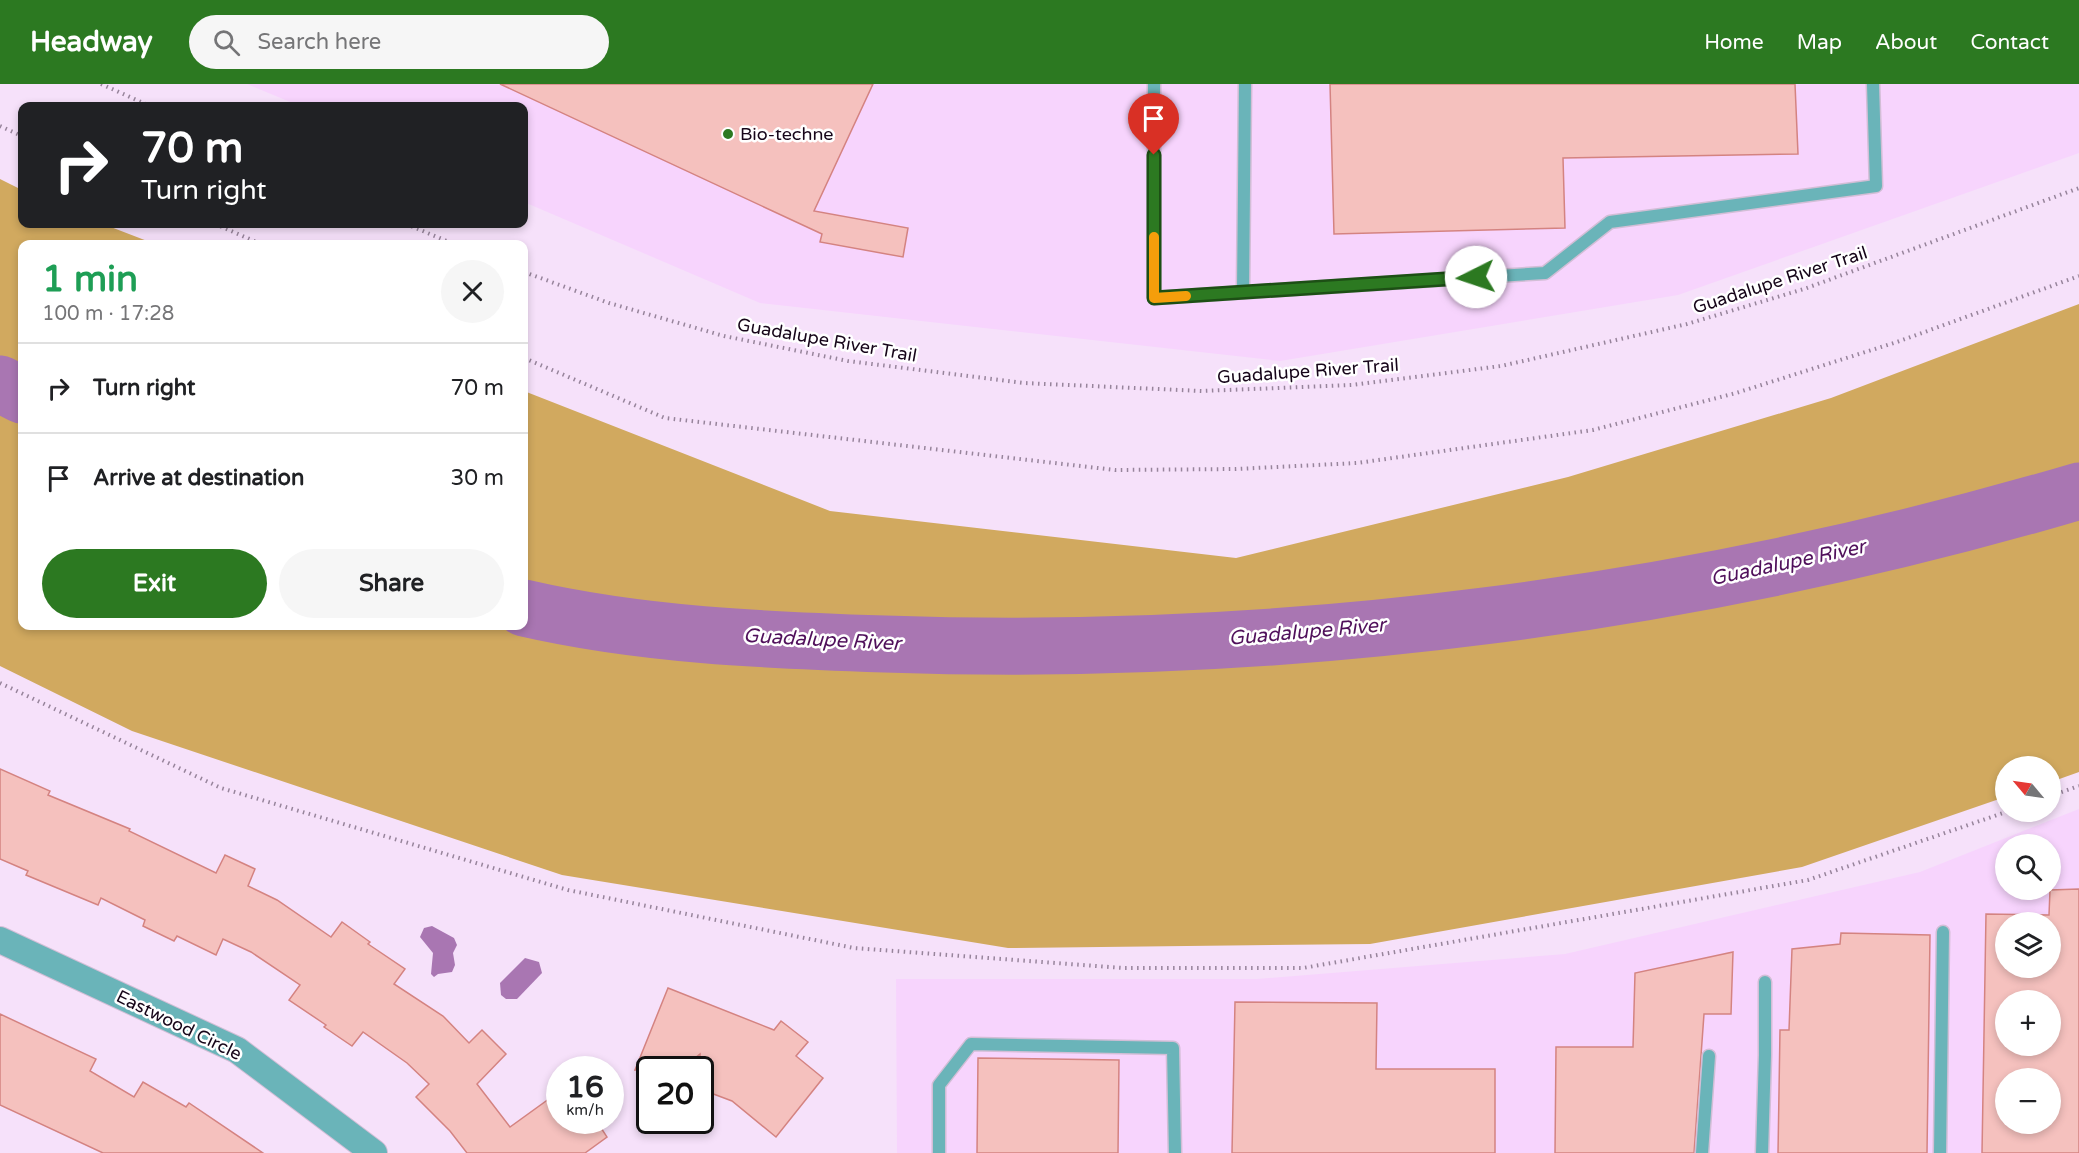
<!DOCTYPE html>
<html lang="en">
<head>
<meta charset="utf-8">
<style>
	:root { --surface:#fff; --page:#f6f6f6; --text:#202124; --muted:#757577; --line:#e0e0e0; --accent:#2c7921 }
	body { margin:0; font-family:"Varela Round",sans-serif; background:var(--page); color:var(--text); height:100vh; display:flex; flex-direction:column; font-size:22px; white-space:nowrap }
	* { box-sizing:border-box; margin:0 }
	p { font-size:20px; color:var(--muted) }
	.icon { flex:none; width:33px; height:33px; fill:none; stroke:currentColor; stroke-width:2; stroke-linecap:round; stroke-linejoin:round }
	.map { position:relative; flex:1; overflow:hidden }
	.side { position:absolute; left:18px; top:156px; width:510px; height:390px; display:flex; flex-direction:column; background:var(--surface); border-radius:12px; box-shadow:0 3px 9px #0003 }
	.side>* { flex:none }
	.banner { position:absolute; left:18px; top:18px; width:510px; height:126px; border-radius:12px; box-shadow:0 3px 9px #0003; background:#202124; color:#fff; overflow:hidden }
	.needle { width:39px; rotate:299deg }
	.buttons { position:absolute; left:1995px; top:672px; display:grid; gap:12px }
	.buttons a { display:grid; place-items:center; width:66px; height:66px; border-radius:50%; background:var(--surface); box-shadow:0 3px 9px #0003; font-size:30px }
	.speed { position:absolute; left:546px; top:972px; display:flex; gap:12px; font-size:30px; font-weight:700; text-align:center }
	.speed>* { display:grid; place-content:center; width:78px; height:78px; border-radius:50%; background:var(--surface); box-shadow:0 3px 9px #0003; line-height:1 }
	.speed small { font-size:15px; font-weight:400 }
	.speed .limit { border:3px solid #111; border-radius:9px; background:#fff; color:#111 }
	.pin { position:absolute; display:grid; place-items:center; width:51px; height:51px; color:#fff; margin:-62px -26px; border-radius:50% 50% 50% 0; rotate:-45deg; box-shadow:0 0 6px #0007 }
	.pin .icon { rotate:45deg }
	.me { position:absolute; width:66px; margin:-33px; rotate:266deg; stroke-linejoin:round; filter:drop-shadow(0 0 4px #0008) }
	.turn { display:flex; align-items:center; gap:21px; height:126px; padding:0 24px; font-size:27px }
	.turn .icon { width:78px; height:78px; stroke-width:2.5 }
	.turn b { display:block; font-size:42px; line-height:51px }
	.round { display:grid; place-items:center; flex:none; width:63px; height:63px; border-radius:32px; background:var(--page) }
	.head { display:flex; align-items:center; justify-content:space-between; height:102px; padding:0 24px }
	h1 { font-size:36px; font-weight:800; line-height:45px; color:#1e9e55 }
	.cta { display:flex; gap:12px; margin-top:auto; padding:12px 24px }
	.cta a { flex:1; height:69px; border-radius:36px; background:var(--accent); color:#fff; font-size:24px; font-weight:800; line-height:69px; text-align:center }
	.cta a+a { background:var(--page); color:var(--text) }
	ul { padding:0; list-style:none }
	li { display:flex; align-items:center; gap:18px; height:90px; padding:0 24px; border-top:2px solid var(--line) }
	li div { flex:1 }
	li b { display:block; font-size:22px }
	li em { font-style:normal }
	header { display:flex; align-items:center; gap:36px; box-sizing:border-box; height:84px; padding:0 30px; background:var(--accent); color:#fff }
	header strong { font-size:28px }
	nav { display:flex; gap:33px; margin-inline-start:auto; font-size:21px }
	.search { width:420px; height:54px; background:var(--page); display:flex; align-items:center; gap:15px; box-sizing:border-box; padding:0 21px; border-radius:33px; color:var(--muted); font-size:22px }
	.map>svg:first-child { display:block }
	.built { fill:#f7d4fd; fill-rule:evenodd }
	.forest { fill:#d1a95f }
	.water { fill:#a976b2 }
	.lines { fill:none; stroke-linecap:round; stroke-linejoin:round }
	.river { stroke:#a976b2; stroke-width:57 }
	.building { fill:#f5c1be; stroke:#d48381; stroke-width:1.5; fill-rule:evenodd }
	.service-casing { stroke:#d2bed6; stroke-width:15 }
	.minor-casing { stroke:#d2bed6; stroke-width:28 }
	.path { stroke:#97849b; stroke-width:4; stroke-dasharray:1.5 4.5; stroke-linecap:butt }
	.service { stroke:#6ab4b9; stroke-width:12 }
	.minor { stroke:#6ab4b9; stroke-width:26 }
	.route-casing { stroke:#1d4f15; stroke-width:15 }
	.route { stroke:#2c7921; stroke-width:10 }
	.slow { stroke:#f59e0b; stroke-width:10 }
	.poi-dot { fill:#2c7921; stroke:#fff; stroke-width:2 }
	.labels { text-anchor:middle; dominant-baseline:central; stroke-width:5; stroke-linejoin:round; paint-order:stroke }
	.poi-label { font-size:18px; fill:#160519; stroke:#fff; text-anchor:start }
	.street-label { font-size:18px; fill:#160519; stroke:#fff }
	.water-label { font-size:20px; font-style:italic; fill:#50105b; stroke:#fff }
</style>
</head>
<body>
<header>
<strong>Headway</strong>
<div class="search"><svg class="icon" aria-label="search" viewBox="0 0 24 24"><circle cx="10" cy="10" r="6"/><path d="M15 15l6 6"/></svg>Search here</div>
<nav><a>Home</a><a>Map</a><a>About</a><a>Contact</a></nav>
</header>
<div class="map">
<svg width="2079" height="1069" viewBox="0 0 2079 1069">
	<rect width="100%" height="100%" fill="#f6e1fa"/>
	<g class="built">
		<path d="M247 0H2079V69L1678 211 1280 277 760 219 524 118V22H300Z"/>
		<path d="M2079 725V1069H897L896 895H1257L1565 870 1920 788ZM2006 760H2050V806H2006ZM2006 838H2050V884H2006ZM2006 916H2050V962H2006ZM2006 994H2050V1040H2006Z"/>
	</g>
	<path class="forest" d="M0 95 22 106V140H103L155 160H22V542H524V307L830 427 1236 474 1568 393 1831 314 2079 220V688L2051 698 2050 682H2006L2005 713 1802 783 1370 860 1008 864 562 791 132 647 0 582Z"/>
	<g class="water">
		<path d="M432 842 454 854 457 861 453 869 455 881 452 888 438 890 434 893 431 890 433 869 420 853 424 844Z"/>
		<path d="M525 874 539 878 542 889 517 915H506L501 911 500 899Z"/>
	</g>
	<g class="lines">
		<g class="river">
			<path d="M0 300 22 311"/>
			<path d="M524 524C641 551 764 556 885 560 1287 574 1693 521 2079 407"/>
		</g>
	</g>
	<g class="building">
		<path d="M500 0H873L814 127 908 144 903 173 820 158 822 150Z"/>
		<path d="M1330 0H1795L1798 70 1563 74 1565 144 1334 150Z"/>
		<path d="M0 685 50 707 48 711 130 745 129 747 216 789 225 771 255 785 248 802 277 816 331 853 342 838 370 858 368 860 405 885 394 900 443 932 469 959 482 946 506 970 477 1000 510 1043 560 1007V1036H596L607 1053 585 1069H467L450 1047 416 1013 429 1000 407 979 363 948 352 962 324 943 326 941 289 916 300 901 251 868 223 855 216 871 177 852 174 857 143 842 145 836 101 814 98 821 26 791 28 787 0 775Z"/>
		<path d="M2079 805V1069H1982L1986 830 2049 831 2050 806ZM2006 838H2050V884H2006ZM2006 916H2050V962H2006ZM2006 994H2050V1040H2006Z"/>
		<path d="M1841 849 1930 851 1927 1069H1778L1780 946H1789L1792 865 1840 860Z"/>
		<path d="M1733 868 1731 930H1704L1694 1069H1555L1556 963H1633L1635 889Z"/>
		<path d="M668 904 774 946 781 937 808 958 796 972 823 994 776 1053 732 1017 700 1005V970L680 986H635Z"/>
		<path d="M1235 918 1377 919 1376 985H1495V1069H1232Z"/>
		<path d="M0 930 96 975 90 987 134 1013 143 998 186 1023 189 1019 263 1069H103L0 1021Z"/>
		<path d="M978 974 1119 976 1118 1069H977Z"/>
	</g>
	<g class="lines">
		<defs>
			<g id="service">
				<path d="M1154 0V214L1545 189 1610 138 1876 102 1873 0"/>
				<path d="M1243 208 1245 0"/>
				<path d="M939 1069V1001L971 960 1173 964 1175 1069"/>
				<path d="M1702 1069 1709 972"/>
				<path d="M1762 1069 1765 971V898"/>
				<path d="M1940 1069 1943 848"/>
			</g>
			<path id="minor" d="M0 856 237 966 374 1069"/>
		</defs>
		<use href="#service" class="service-casing"/>
		<use href="#minor" class="minor-casing"/>
		<g class="path">
			<path d="M101 0 150 22"/>
			<path d="M0 42 22 52"/>
			<path d="M215 140 261 160"/>
			<path d="M406 140 454 160"/>
			<path d="M524 188 609 219 724 252 848 277 1024 299 1202 307 1352 301 1501 282 1687 240 1804 205 2079 104"/>
			<path d="M524 274 665 334 1115 386 1236 385 1357 379 1593 346 1736 309 1897 258 2079 192"/>
			<path d="M0 599 221 704 568 806 854 864 1123 884H1303L1808 796 2006 728"/>
			<path d="M2050 712 2079 702"/>
		</g>
		<use href="#service" class="service"/>
		<use href="#minor" class="minor"/>
	</g>
	<g class="lines">
		<defs>
			<path id="route" d="M1154 71V214L1476 193"/>
		</defs>
		<use href="#route" class="route-casing"/>
		<use href="#route" class="route"/>
		<path class="slow" d="M1154 153V214L1186 212"/>
	</g>
	<circle class="poi-dot" cx="728" cy="50" r="6"/>
	<g class="labels">
		<g class="poi-label">
			<text x="740" y="50">Bio-techne</text>
		</g>
		<g class="street-label">
			<text transform="translate(1780 196) rotate(-18)">Guadalupe River Trail</text>
			<text transform="translate(827 256) rotate(10)">Guadalupe River Trail</text>
			<text transform="translate(1308 287) rotate(-4)">Guadalupe River Trail</text>
			<text transform="translate(179 941) rotate(26)">Eastwood Circle</text>
		</g>
		<g class="water-label">
			<text transform="translate(1788 479) rotate(-12)">Guadalupe River</text>
			<text transform="translate(1307 548) rotate(-5)">Guadalupe River</text>
			<text transform="translate(822 556) rotate(3)">Guadalupe River</text>
		</g>
	</g>
</svg>
<div class="buttons">
<a><svg class="needle" viewBox="-14 -14 28 28"><path d="M0-13l5 13h-10z" fill="#e53935"/><path d="M0 13l5-13h-10z" fill="#757577"/></svg></a>
<a><svg class="icon" aria-label="search" viewBox="0 0 24 24"><circle cx="10" cy="10" r="6"/><path d="M15 15l6 6"/></svg></a>
<a><svg class="icon" aria-label="layers" viewBox="0 0 24 24"><path d="M12 4l9 5-9 5-9-5zM3 14l9 5 9-5"/></svg></a>
<a>+</a>
<a>−</a>
</div>
<div class="speed"><div>16<small>km/h</small></div><div class="limit">20</div></div>
<div class="pin" style="left:1154px;top:71px;background:#d93025"><svg class="icon" aria-label="arrive" viewBox="0 0 24 24"><path d="M6 21V4h12l-3 4 3 4H6"/></svg></div>
<svg class="me" style="left:1476px;top:193px" viewBox="-20 -20 40 40"><circle r="19" fill="#fff"/><path d="M0-13L10 11 0 6-10 11z" fill="#2c7921"/></svg>
<div class="banner">
<div class="turn"><svg class="icon" aria-label="right" viewBox="0 0 24 24"><path d="M7 20v-9h11M14 6l5 5-5 5"/></svg><div><b>70 m</b>Turn right</div></div>
</div>
<section class="side">
<div class="head"><div><h1>1 min</h1><p>100 m · 17:28</p></div><a class="round"><svg class="icon" aria-label="close" viewBox="0 0 24 24"><path d="M6 6l12 12M18 6L6 18"/></svg></a></div>
<ul>
<li><svg class="icon" aria-label="right" viewBox="0 0 24 24"><path d="M7 20v-9h11M14 6l5 5-5 5"/></svg><div><b>Turn right</b></div><em>70 m</em></li>
<li><svg class="icon" aria-label="arrive" viewBox="0 0 24 24"><path d="M6 21V4h12l-3 4 3 4H6"/></svg><div><b>Arrive at destination</b></div><em>30 m</em></li>
</ul>
<div class="cta"><a>Exit</a><a>Share</a></div>
</section>
</div>
</body>
</html>
